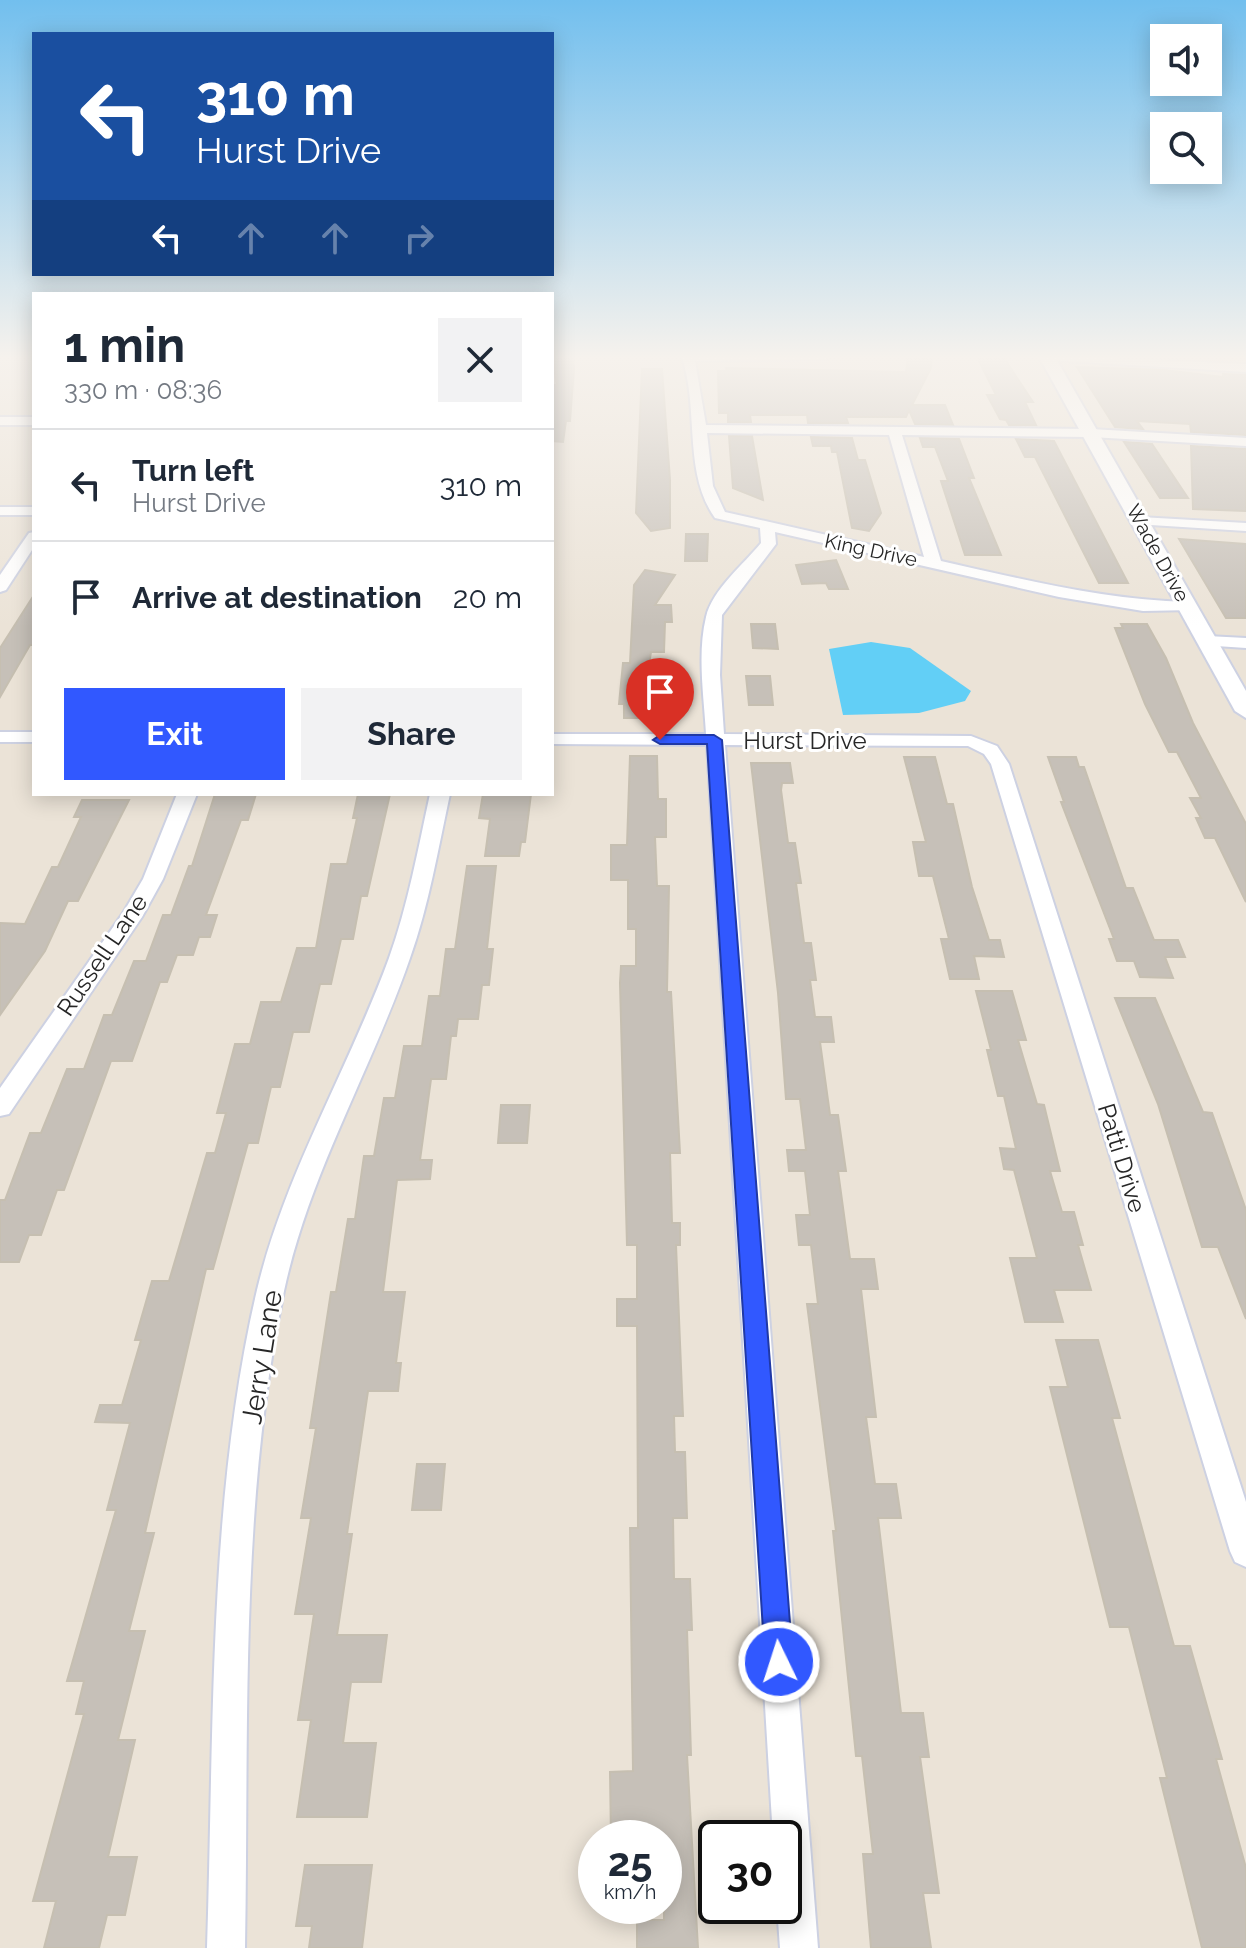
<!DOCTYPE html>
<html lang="en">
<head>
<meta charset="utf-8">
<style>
	:root { --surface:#fff; --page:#f2f2f3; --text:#1f2937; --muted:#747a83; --line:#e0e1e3; --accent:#3158ff }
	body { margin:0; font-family:Raleway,sans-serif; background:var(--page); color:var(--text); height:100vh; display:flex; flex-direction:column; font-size:30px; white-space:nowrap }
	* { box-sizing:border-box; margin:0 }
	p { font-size:26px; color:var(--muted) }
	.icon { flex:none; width:44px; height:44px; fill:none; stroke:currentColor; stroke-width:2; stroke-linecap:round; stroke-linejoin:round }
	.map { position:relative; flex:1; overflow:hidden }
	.side { position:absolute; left:32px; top:292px; width:522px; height:504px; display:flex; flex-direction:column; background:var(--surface); border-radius:0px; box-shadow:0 4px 20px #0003 }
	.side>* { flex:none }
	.banner { position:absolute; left:32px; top:32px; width:522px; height:244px; border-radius:0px; box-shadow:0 4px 20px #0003; background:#1a4fa0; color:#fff; overflow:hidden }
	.fabs { position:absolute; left:1150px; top:24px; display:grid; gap:16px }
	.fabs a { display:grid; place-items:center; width:72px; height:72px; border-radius:0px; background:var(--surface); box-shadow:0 4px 20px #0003; font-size:40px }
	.speed { position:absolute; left:578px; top:1820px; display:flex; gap:16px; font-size:40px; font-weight:700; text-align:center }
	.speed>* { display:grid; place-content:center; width:104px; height:104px; border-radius:50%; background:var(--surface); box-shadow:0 4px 20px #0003; line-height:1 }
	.speed small { font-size:20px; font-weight:400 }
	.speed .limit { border:4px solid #111; border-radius:12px; background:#fff; color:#111 }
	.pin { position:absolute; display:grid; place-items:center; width:68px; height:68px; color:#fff; margin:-82px -34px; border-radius:50% 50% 50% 0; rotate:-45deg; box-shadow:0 0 8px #0007 }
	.pin .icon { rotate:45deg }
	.me { position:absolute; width:88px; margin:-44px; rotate:356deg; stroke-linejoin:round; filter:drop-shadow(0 0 6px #0008) }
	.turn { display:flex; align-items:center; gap:28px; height:168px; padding:0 32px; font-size:36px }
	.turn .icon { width:104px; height:104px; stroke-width:2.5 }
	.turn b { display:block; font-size:56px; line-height:68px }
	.lanes { display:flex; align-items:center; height:76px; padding:0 32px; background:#0003; justify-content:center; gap:40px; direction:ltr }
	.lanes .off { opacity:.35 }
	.round { display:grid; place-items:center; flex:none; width:84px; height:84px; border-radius:0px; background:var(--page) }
	.overview { display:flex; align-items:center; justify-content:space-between; height:136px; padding:0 32px }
	h1 { font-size:48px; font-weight:700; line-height:60px }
	.cta { display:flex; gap:16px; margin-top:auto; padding:16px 32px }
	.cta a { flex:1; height:92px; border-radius:0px; background:var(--accent); color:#fff; font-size:32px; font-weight:700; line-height:92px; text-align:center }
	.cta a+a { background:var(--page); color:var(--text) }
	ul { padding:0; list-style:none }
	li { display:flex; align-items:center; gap:24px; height:112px; padding:0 32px; border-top:2px solid var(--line) }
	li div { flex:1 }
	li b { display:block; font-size:30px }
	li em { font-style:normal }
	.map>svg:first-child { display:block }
	.water { fill:#62cff6 }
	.building { fill:#c6c0b8; stroke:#c6bfb1; stroke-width:2 }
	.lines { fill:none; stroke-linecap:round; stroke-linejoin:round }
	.minor-casing { stroke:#cdd1e2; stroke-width:4 }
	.tertiary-casing { stroke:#cdd1e2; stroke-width:4 }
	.minor { fill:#fff; fill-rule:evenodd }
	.tertiary { fill:#fff; fill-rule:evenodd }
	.route { fill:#3158ff; stroke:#2039a6; stroke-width:2 }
	.labels { text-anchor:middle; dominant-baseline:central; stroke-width:6; stroke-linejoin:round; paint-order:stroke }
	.far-street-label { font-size:20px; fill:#272727; stroke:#fff }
	.street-label { font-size:24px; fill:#272727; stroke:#fff }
	.near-street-label { font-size:28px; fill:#272727; stroke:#fff }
</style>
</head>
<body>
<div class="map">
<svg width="1246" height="1948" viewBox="0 0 1246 1948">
	<rect width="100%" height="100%" fill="#ebe3d7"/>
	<path class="water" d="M871 642 910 648 971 691 965 701 919 713 843 715 829 649Z"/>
	<g class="building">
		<path d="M552 355H571L574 368 570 421H566L563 442 552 441V385H557Z"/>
		<path d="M908 355H932L931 368 912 405H945L953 425 915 424 909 410 906 417H846L848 423H808L807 415H750L751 422H728V413H719L718 371H727L726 368 906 372Z"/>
		<path d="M976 355H1002L1033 402H1025L1036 425H1009L1006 420 1000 419 987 395H996Z"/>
		<path d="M1077 367 1164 370 1223 377V374L1246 375V435L1191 432 1190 424 1137 421 1143 429 1115 427Z"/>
		<path d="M642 369H662L670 480V528L651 531 636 513Z"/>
		<path d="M729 436H752L763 500 733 488Z"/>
		<path d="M811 437 852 438 858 460H865L881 513 869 531 852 528 837 452H832L831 446H813Z"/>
		<path d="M920 438 959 439 974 478H969L1001 555H965L941 481H948L935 447H923Z"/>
		<path d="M1016 439 1054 441 1128 583H1099L1035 457H1025Z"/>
		<path d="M1124 442 1152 444 1188 498H1160Z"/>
		<path d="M1191 446 1246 449V511L1193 509Z"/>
		<path d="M686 534H708L707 561H685Z"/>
		<path d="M1179 539 1246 544V618H1226Z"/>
		<path d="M836 560 848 589H829L826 583 802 584 796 565Z"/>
		<path d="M645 570 675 575 655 605H671L672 622H665L664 652H651L647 677 648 718H624V704H619L623 663H630L634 585Z"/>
		<path d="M34 595V645H30L0 697V648Z"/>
		<path d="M751 624H775L778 649 753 648Z"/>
		<path d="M1121 624H1147L1166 658 1193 723 1246 824V902L1215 838H1205L1196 818H1201L1190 798H1201L1177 752H1169L1145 704 1115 628H1123Z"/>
		<path d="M746 676H770L773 705H749Z"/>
		<path d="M630 756H657L658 799H666V837H655L657 886H669L667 992H671L680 1153H670L672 1223H680V1245H676L683 1416H674L675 1452H685L687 1518H673L674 1579H690L692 1630H687L691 1755H687L698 1948H637V1920H664V1838H611L610 1772 633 1771 630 1528H638L637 1326H617V1299H637V1245H627L620 983 621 966H636V929H628V880H611V845H627Z"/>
		<path d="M904 757H935L947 804H953L972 887 989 940H1000L1004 957 974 956 979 979H950L941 939H949L933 876H919L913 842H926Z"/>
		<path d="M1048 757H1076L1079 767H1084L1126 888H1133L1154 940H1178L1185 957H1165L1173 978 1140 977 1134 961H1117L1109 939H1114L1061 802H1064Z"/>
		<path d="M751 763H790L793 783H782L781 790 788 843H795L801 883H796L804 943H811L816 980H810L815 1017H831L834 1042H820L830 1115H838L846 1171H838L850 1259H874L878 1289H861L876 1417H866L875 1484H896L901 1518H878L901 1713H923L929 1757H920L939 1893H923L931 1948H871L863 1854H873L862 1756H856L833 1531H836L807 1304H818L811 1245H799L796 1215H810L805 1171H789L787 1150H806L800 1099H786L778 993Z"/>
		<path d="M215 794H256L248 820H241L206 915H217L210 937H199L193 955H177L167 982H160L132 1061H111L64 1190H57L41 1235H29L19 1262H0V1200H5L30 1133H41L67 1069H84L104 1015H112L134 961H146L163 915H171L189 866H192Z"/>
		<path d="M358 794H390L367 896H361L353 939H341L331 984H320L309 1032H293L280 1087H271L258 1143H248L213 1269H206L145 1533H154L129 1631H145L118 1740H135L108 1857H137L125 1915H107L99 1948H44L56 1901H33L84 1714H76L84 1681H67L116 1510H107L130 1423 95 1422 100 1405H122L141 1340H135L152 1281H169L207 1153H215L226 1113H217L235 1044H250L261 1002H281L297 948H316L331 864H347L357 818H353Z"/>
		<path d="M483 794H531L525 842H521L519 856H485L490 819 479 818Z"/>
		<path d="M82 800H129L78 901H68L45 951 0 1015V923L25 924 52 867H58L81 817H74Z"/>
		<path d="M467 866H496L487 949H493L489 985H482L478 1019H458L456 1036H451L446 1079H431L420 1160H432L430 1179 397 1180 383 1292H405L396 1363H401L398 1391H368L347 1534H352L337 1635H387L381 1682H351L343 1743H376L367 1817H297L311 1720H298L314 1614H295L311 1518H301L316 1428H310L331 1292H336L348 1219H355L364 1156H374L384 1098H395L404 1046H422L429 996H440L446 949H455Z"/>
		<path d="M976 991H1012L1026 1040H1018L1037 1104 1044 1105 1060 1171H1050L1062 1212H1074L1083 1245H1078L1091 1290H1054L1063 1322H1025L1010 1258H1037L1014 1170 1004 1169 1000 1148 1016 1149 1004 1096H998L987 1050H991Z"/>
		<path d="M1115 998H1155L1203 1112 1212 1113 1246 1210V1319L1218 1247H1202L1158 1104Z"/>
		<path d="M501 1105H530L527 1143H498Z"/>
		<path d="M1056 1340H1098L1120 1418H1112L1174 1646H1190L1222 1759H1216L1246 1868V1948H1202L1160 1778H1167L1129 1627H1110L1050 1387H1068Z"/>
		<path d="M417 1464H445L441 1510H412Z"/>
		<path d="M305 1865H372L362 1948H309L312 1926H296Z"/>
	</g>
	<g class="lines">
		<defs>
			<g id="minor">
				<path d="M681 355H832L826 359 695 361 706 425 1091 429 1246 438V446L1091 437 902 435 941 561C1022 579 1104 600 1188 602L1194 604V610L1143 611 1059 597 775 532 776 544 722 615 720 675 724 734 971 736 997 746 1009 764 1246 1502V1567L1235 1562 1230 1551 991 764 984 754 968 746 725 745 818 1948H780L777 1906H784V1838H773L707 745 552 744V734H706C704 697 697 654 706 617 712 590 744 564 761 543L760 528 715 518C682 472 700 407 681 355ZM707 433 889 435 924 557 725 512 713 486Z"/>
				<path d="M1042 355 1246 364V372L1047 360Z"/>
				<rect x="0" y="417" width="34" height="8"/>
				<rect x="0" y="507" width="34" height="8"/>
				<path d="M1140 517 1246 523V531L1135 524 1133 521Z"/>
				<path d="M34 532V547L6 590 0 592V575L29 533Z"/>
				<path d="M1207 636 1246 638V648L1201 645 1199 641Z"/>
				<rect x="0" y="732" width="34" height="10"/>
				<path d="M177 794H197L163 879 142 917 9 1114 0 1116V1088L123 913 143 879Z"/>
				<path d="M430 794H450C438 849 429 905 410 958 371 1071 309 1174 284 1291 239 1506 249 1730 245 1948H207C214 1735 208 1498 257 1290 285 1173 348 1070 389 958 408 905 418 849 430 794Z"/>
			</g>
			<path id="tertiary" d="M1038 355H1054L1246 691V718L1235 711Z"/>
		</defs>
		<use href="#minor" class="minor-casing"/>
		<use href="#tertiary" class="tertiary-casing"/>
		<use href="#minor" class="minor"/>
		<use href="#tertiary" class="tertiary"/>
	</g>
	<linearGradient id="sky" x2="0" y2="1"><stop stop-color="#72bfee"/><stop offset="0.57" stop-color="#f6f2ed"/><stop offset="1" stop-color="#f6f2ed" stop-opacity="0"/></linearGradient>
	<rect width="1246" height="627" fill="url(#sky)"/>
	<path class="route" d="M714 735 722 740 793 1662 789 1672 779 1676 769 1672 765 1662 707 744H660L653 740 660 735Z"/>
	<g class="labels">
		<g class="far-street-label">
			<text transform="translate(871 550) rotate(12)">King Drive</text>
			<text transform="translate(1158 553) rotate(61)">Wade Drive</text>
		</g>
		<g class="street-label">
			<text x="805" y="740">Hurst Drive</text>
			<text transform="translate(102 955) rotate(-56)">Russell Lane</text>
			<text transform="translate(1122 1158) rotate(73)">Patti Drive</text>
		</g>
		<g class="near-street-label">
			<text transform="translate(262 1357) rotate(-81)">Jerry Lane</text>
		</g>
	</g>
</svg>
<div class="fabs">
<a><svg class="icon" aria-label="sound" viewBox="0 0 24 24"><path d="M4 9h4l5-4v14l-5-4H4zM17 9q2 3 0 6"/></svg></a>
<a><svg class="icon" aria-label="search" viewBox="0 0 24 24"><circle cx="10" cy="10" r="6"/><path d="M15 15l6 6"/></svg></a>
</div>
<div class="speed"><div>25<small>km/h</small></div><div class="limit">30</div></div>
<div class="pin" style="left:660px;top:740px;background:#d93025"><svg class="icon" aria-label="arrive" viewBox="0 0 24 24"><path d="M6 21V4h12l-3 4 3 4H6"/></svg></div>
<svg class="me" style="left:779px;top:1662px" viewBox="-20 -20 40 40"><circle r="17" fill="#3158ff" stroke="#fff" stroke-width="3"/><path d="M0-11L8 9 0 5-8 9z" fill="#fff"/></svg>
<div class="banner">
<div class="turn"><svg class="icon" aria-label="left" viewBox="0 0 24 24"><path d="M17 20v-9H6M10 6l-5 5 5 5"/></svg><div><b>310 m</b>Hurst Drive</div></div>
<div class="lanes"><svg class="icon" aria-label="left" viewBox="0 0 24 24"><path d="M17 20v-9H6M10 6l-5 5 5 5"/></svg><svg class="icon off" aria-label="ahead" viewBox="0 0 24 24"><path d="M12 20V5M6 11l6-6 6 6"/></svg><svg class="icon off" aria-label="ahead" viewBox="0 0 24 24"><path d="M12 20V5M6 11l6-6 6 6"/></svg><svg class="icon off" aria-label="right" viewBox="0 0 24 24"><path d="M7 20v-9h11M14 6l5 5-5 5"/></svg></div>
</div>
<section class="side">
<div class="overview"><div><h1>1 min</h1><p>330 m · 08:36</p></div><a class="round"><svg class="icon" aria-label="close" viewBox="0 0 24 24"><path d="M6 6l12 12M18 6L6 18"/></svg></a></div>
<ul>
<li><svg class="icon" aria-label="left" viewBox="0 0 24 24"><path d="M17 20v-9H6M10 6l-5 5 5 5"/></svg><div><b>Turn left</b><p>Hurst Drive</p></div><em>310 m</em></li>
<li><svg class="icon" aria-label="arrive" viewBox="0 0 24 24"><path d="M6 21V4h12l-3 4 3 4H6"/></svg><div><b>Arrive at destination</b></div><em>20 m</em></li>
</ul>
<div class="cta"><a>Exit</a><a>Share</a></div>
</section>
</div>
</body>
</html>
